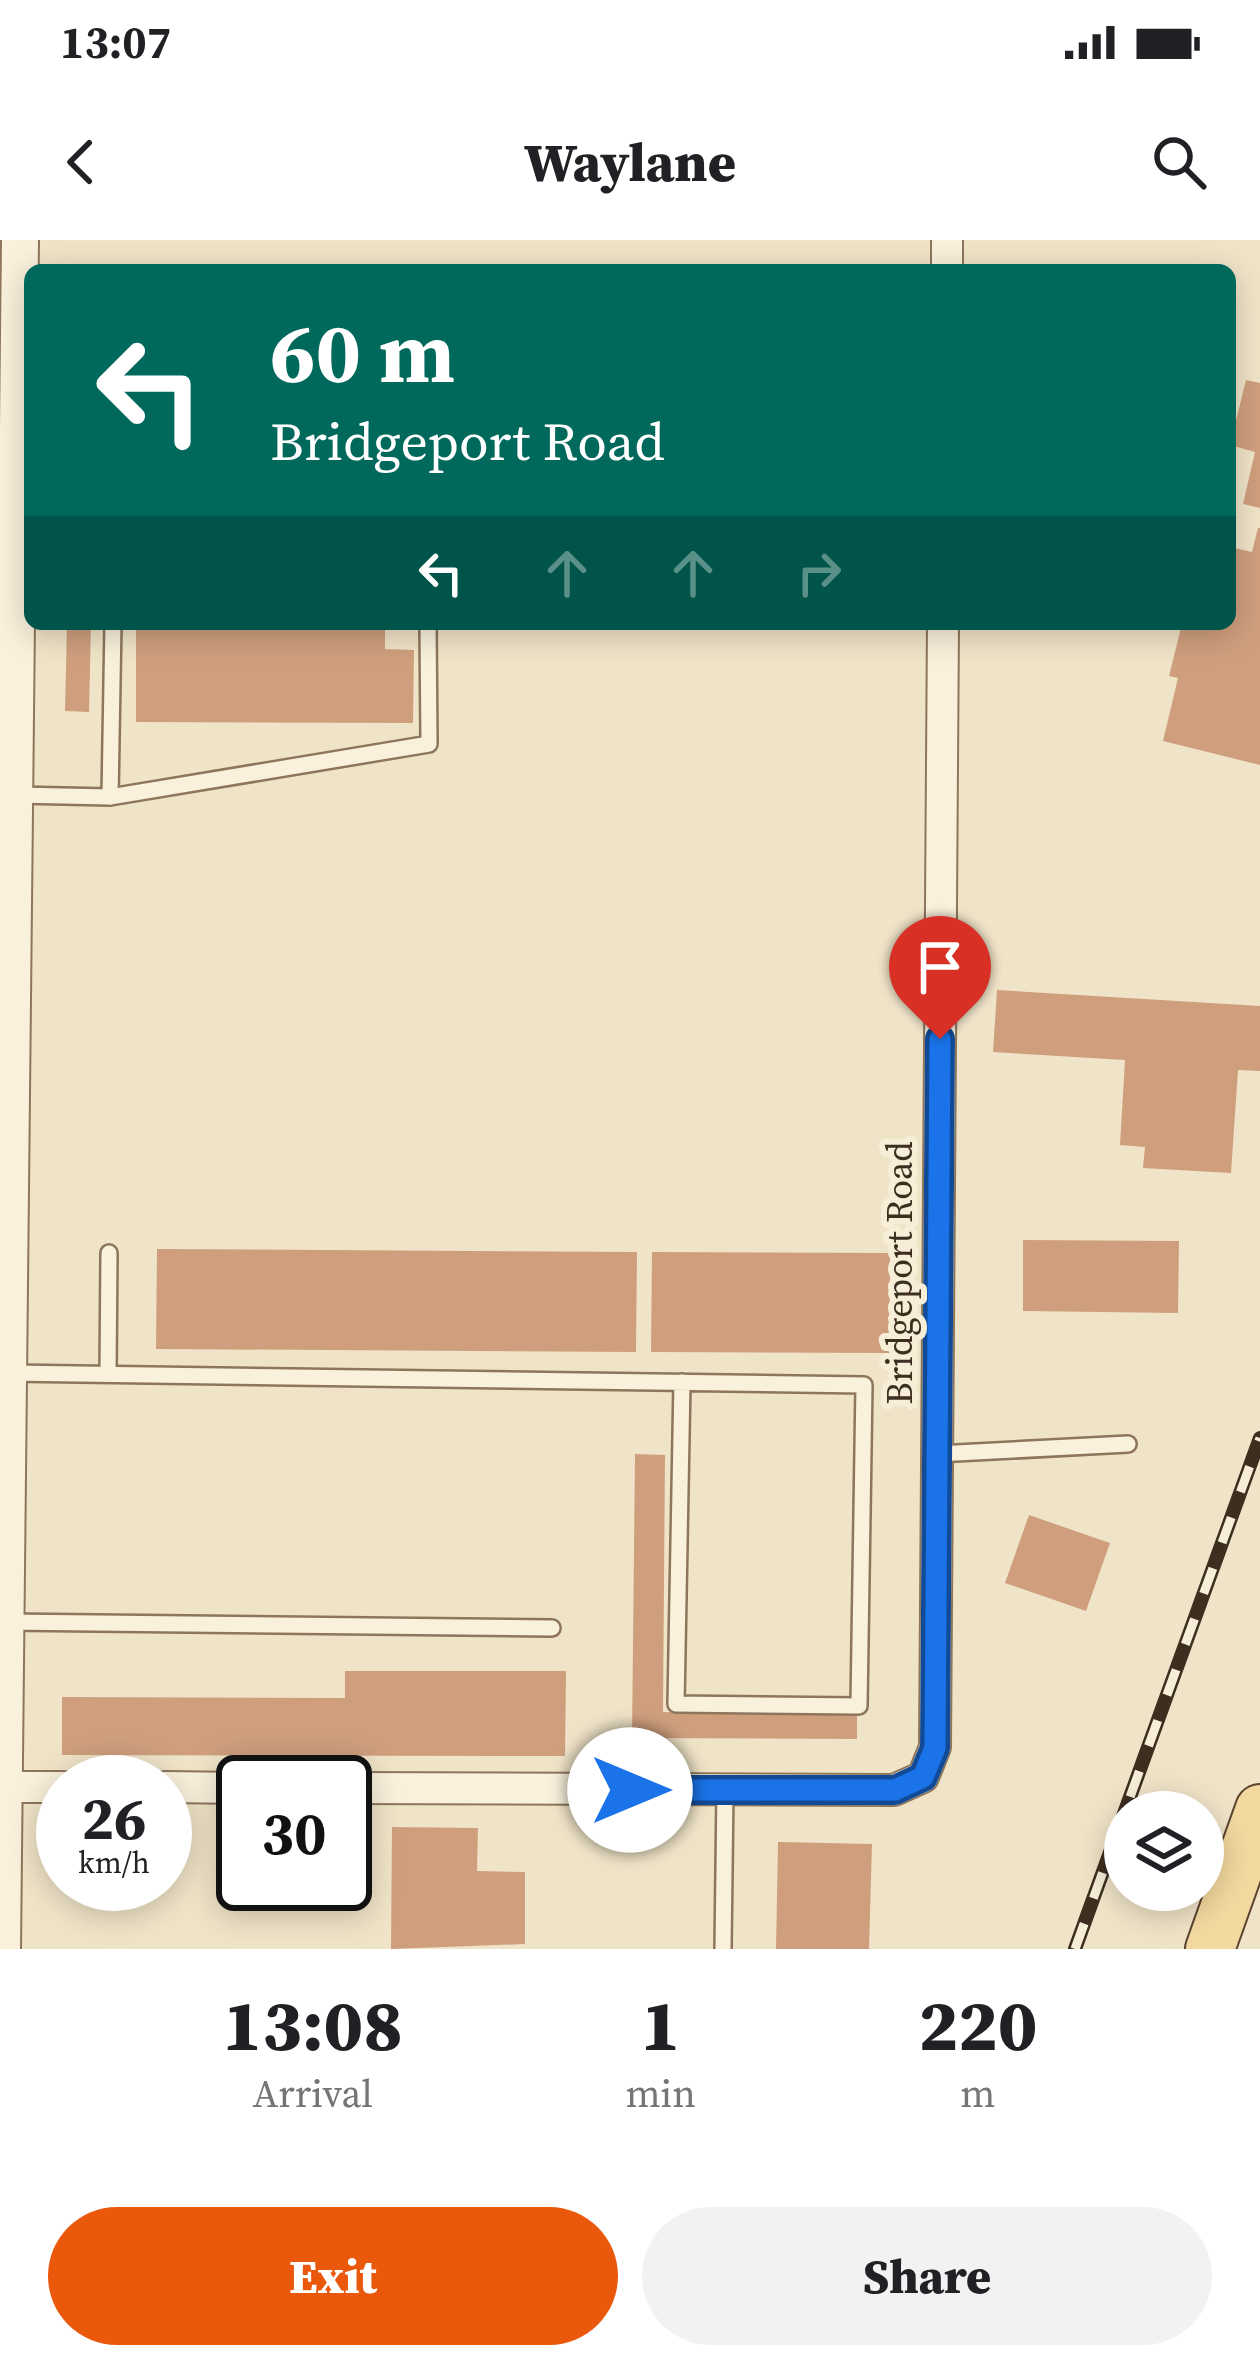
<!DOCTYPE html>
<html lang="en">
<head>
<meta charset="utf-8">
<style>
	:root { --surface:#fff; --page:#f2f2f2; --text:#202124; --muted:#757577; --accent:#ea580c }
	body { margin:0; font-family:"Source Serif 4",serif; background:var(--page); color:var(--text); height:100vh; display:flex; flex-direction:column; font-size:45px; white-space:nowrap }
	* { box-sizing:border-box; margin:0 }
	p { font-size:39px; color:var(--muted) }
	.icon { flex:none; width:66px; height:66px; fill:none; stroke:currentColor; stroke-width:2; stroke-linecap:round; stroke-linejoin:round }
	.map { position:relative; height:1709px; overflow:hidden }
	.panel { display:flex; flex-direction:column; background:var(--surface); flex:1 }
	.panel>* { flex:none }
	.banner { position:absolute; left:24px; top:24px; width:1212px; height:366px; border-radius:18px; box-shadow:0 6px 30px #0003; background:#00695c; color:#fff; overflow:hidden }
	.fabs { position:absolute; left:1104px; top:1551px; display:grid; gap:24px }
	.fabs a { display:grid; place-items:center; width:120px; height:120px; border-radius:50%; background:var(--surface); box-shadow:0 6px 30px #0003; font-size:60px }
	.speed { position:absolute; left:36px; top:1515px; display:flex; gap:24px; font-size:60px; font-weight:700; text-align:center }
	.speed>* { display:grid; place-content:center; width:156px; height:156px; border-radius:50%; background:var(--surface); box-shadow:0 6px 30px #0003; line-height:1 }
	.speed small { font-size:30px; font-weight:400 }
	.speed .limit { border:6px solid #111; border-radius:18px; background:#fff; color:#111 }
	.pin { position:absolute; display:grid; place-items:center; width:102px; height:102px; color:#fff; margin:-123px -51px; border-radius:50% 50% 50% 0; rotate:-45deg; box-shadow:0 0 12px #0007 }
	.pin .icon { rotate:45deg }
	.me { position:absolute; width:132px; margin:-66px; rotate:90deg; stroke-linejoin:round; filter:drop-shadow(0 0 9px #0008) }
	.turn { display:flex; align-items:center; gap:42px; height:252px; padding:0 48px; font-size:54px }
	.turn .icon { width:156px; height:156px; stroke-width:2.5 }
	.turn b { display:block; font-size:84px; line-height:102px }
	.lanes { display:flex; align-items:center; height:114px; padding:0 48px; background:#0003; justify-content:center; gap:60px; direction:ltr }
	.lanes .off { opacity:.35 }
	.eta { display:flex; justify-content:space-evenly; align-items:center; height:204px; text-align:center }
	.eta b { font-size:72px; font-weight:800; line-height:84px }
	.primary-button { display:flex; gap:24px; margin-top:auto; padding:24px 48px }
	.primary-button a { flex:1; height:138px; border-radius:72px; background:var(--accent); color:#fff; font-size:48px; font-weight:800; line-height:138px; text-align:center }
	.primary-button a+a { background:var(--page); color:var(--text) }
	.status { display:flex; justify-content:space-between; align-items:center; height:84px; padding:0 60px; background:var(--surface); direction:ltr }
	.status svg { height:33px; fill:currentColor }
	header { display:flex; justify-content:space-between; align-items:center; height:156px; padding:0 48px; background:var(--surface); font-size:54px; font-weight:800 }
	.map>svg:first-child { display:block }
	.building { fill:#cf9f7d }
	.lines { fill:none; stroke-linecap:round; stroke-linejoin:round }
	.service-casing { stroke:#8d765c; stroke-width:20 }
	.minor-casing { stroke:#8d765c; stroke-width:34 }
	.tertiary-casing { stroke:#8d765c; stroke-width:40 }
	.primary-casing { stroke:#5b4430; stroke-width:52 }
	.service { stroke:#faf1dc; stroke-width:15 }
	.minor { stroke:#faf1dc; stroke-width:30 }
	.tertiary { stroke:#faf1dc; stroke-width:36 }
	.primary { stroke:#f3d9a0; stroke-width:48 }
	.rail-casing { stroke:#3d2e20; stroke-width:14 }
	.rail { stroke:#f7eed8; stroke-width:9; stroke-dasharray:27; stroke-linecap:butt }
	.route-casing { stroke:#114b97; stroke-width:30 }
	.route { stroke:#1a73e8; stroke-width:21 }
	.labels { text-anchor:middle; dominant-baseline:central; stroke-width:12; stroke-linejoin:round; paint-order:stroke }
	.street-label { font-size:36px; fill:#3d2e20; stroke:#f7eed8 }
</style>
</head>
<body>
<div class="status"><b>13:07</b><svg viewBox="0 0 49 12"><path d="M0 12V9h3v3zM5 12V6h3v6zM10 12V3h3v9zM15 12V0h3v12zM26 1h20v11H26zM47 4h2v5h-2z"/></svg></div>
<header><svg class="icon" aria-label="back" viewBox="0 0 24 24"><path d="M15 5l-7 7 7 7"/></svg>Waylane<svg class="icon" aria-label="search" viewBox="0 0 24 24"><circle cx="10" cy="10" r="6"/><path d="M15 15l6 6"/></svg></header>
<div class="map">
<svg width="1260" height="1709" viewBox="0 0 1260 1709">
	<rect width="100%" height="100%" fill="#f0e4c8"/>
	<g class="building">
		<path d="M1246 140 1260 143V268L1243 264 1255 212 1230 205Z"/>
		<path d="M1258 288H1260V525L1163 501 1178 438 1169 436 1182 384H1230V307L1252 312Z"/>
		<path d="M67 384H91L89 472 65 471Z"/>
		<path d="M136 384H385V409L414 410 413 483 136 482Z"/>
		<path d="M997 750 1260 766V831L1238 830 1231 933 1143 928 1145 907 1120 905 1125 820 993 812Z"/>
		<path d="M1023 1000 1179 1001 1178 1073 1023 1071Z"/>
		<path d="M157 1009 637 1012 636 1112 156 1109Z"/>
		<path d="M652 1012 890 1013V1113L651 1112Z"/>
		<path d="M635 1214 665 1215 663 1472 857 1474V1499L632 1498Z"/>
		<path d="M1029 1275 1110 1303 1086 1371 1005 1343Z"/>
		<path d="M345 1431H566L565 1516 62 1515V1457L345 1458Z"/>
		<path d="M392 1587 478 1588 477 1631 525 1632V1704L391 1709Z"/>
		<path d="M778 1602 872 1604 869 1709H776Z"/>
	</g>
	<g class="lines">
		<defs>
			<g id="service">
				<path d="M16 555 110 557 113 384"/>
				<path d="M110 557 429 504 428 384"/>
				<path d="M8 1133 864 1145 859 1466 676 1464 682 1142"/>
				<path d="M108 1134 109 1013"/>
				<path d="M937 1214 1128 1204"/>
				<path d="M5 1382 552 1388"/>
				<path d="M723 1709 725 1550"/>
			</g>
			<g id="minor">
				<path d="M947 30V0"/>
				<path d="M4 1547H63"/>
				<path d="M165 1547 243 1548"/>
				<path d="M345 1548 894 1550 923 1537 935 1507 943 384"/>
			</g>
			<path id="tertiary" d="M2 1709 20 0"/>
			<path id="primary" d="M1210 1709 1260 1569"/>
		</defs>
		<use href="#service" class="service-casing"/>
		<use href="#minor" class="minor-casing"/>
		<use href="#tertiary" class="tertiary-casing"/>
		<use href="#primary" class="primary-casing"/>
		<use href="#service" class="service"/>
		<use href="#minor" class="minor"/>
		<use href="#tertiary" class="tertiary"/>
		<use href="#primary" class="primary"/>
		<defs>
			<path id="rail" d="M1075 1709 1260 1198"/>
		</defs>
		<use href="#rail" class="rail-casing"/>
		<use href="#rail" class="rail"/>
	</g>
	<g class="lines">
		<defs>
			<path id="route" d="M630 1550H895L923 1537 935 1508 940 799"/>
		</defs>
		<use href="#route" class="route-casing"/>
		<use href="#route" class="route"/>
	</g>
	<g class="labels">
		<g class="street-label">
			<text transform="translate(899 1033) rotate(-90)">Bridgeport Road</text>
		</g>
	</g>
</svg>
<div class="fabs">
<a><svg class="icon" aria-label="layers" viewBox="0 0 24 24"><path d="M12 4l9 5-9 5-9-5zM3 14l9 5 9-5"/></svg></a>
</div>
<div class="speed"><div>26<small>km/h</small></div><div class="limit">30</div></div>
<div class="pin" style="left:940px;top:799px;background:#d93025"><svg class="icon" aria-label="arrive" viewBox="0 0 24 24"><path d="M6 21V4h12l-3 4 3 4H6"/></svg></div>
<svg class="me" style="left:630px;top:1550px" viewBox="-20 -20 40 40"><circle r="19" fill="#fff"/><path d="M0-13L10 11 0 6-10 11z" fill="#1a73e8"/></svg>
<div class="banner">
<div class="turn"><svg class="icon" aria-label="left" viewBox="0 0 24 24"><path d="M17 20v-9H6M10 6l-5 5 5 5"/></svg><div><b>60 m</b>Bridgeport Road</div></div>
<div class="lanes"><svg class="icon" aria-label="left" viewBox="0 0 24 24"><path d="M17 20v-9H6M10 6l-5 5 5 5"/></svg><svg class="icon off" aria-label="ahead" viewBox="0 0 24 24"><path d="M12 20V5M6 11l6-6 6 6"/></svg><svg class="icon off" aria-label="ahead" viewBox="0 0 24 24"><path d="M12 20V5M6 11l6-6 6 6"/></svg><svg class="icon off" aria-label="right" viewBox="0 0 24 24"><path d="M7 20v-9h11M14 6l5 5-5 5"/></svg></div>
</div>
</div>
<section class="panel">
<div class="eta">
<div><b>13:08</b><p>Arrival</p></div>
<div><b>1</b><p>min</p></div>
<div><b>220</b><p>m</p></div>
</div>
<div class="primary-button"><a>Exit</a><a>Share</a></div>
</section>
</body>
</html>
